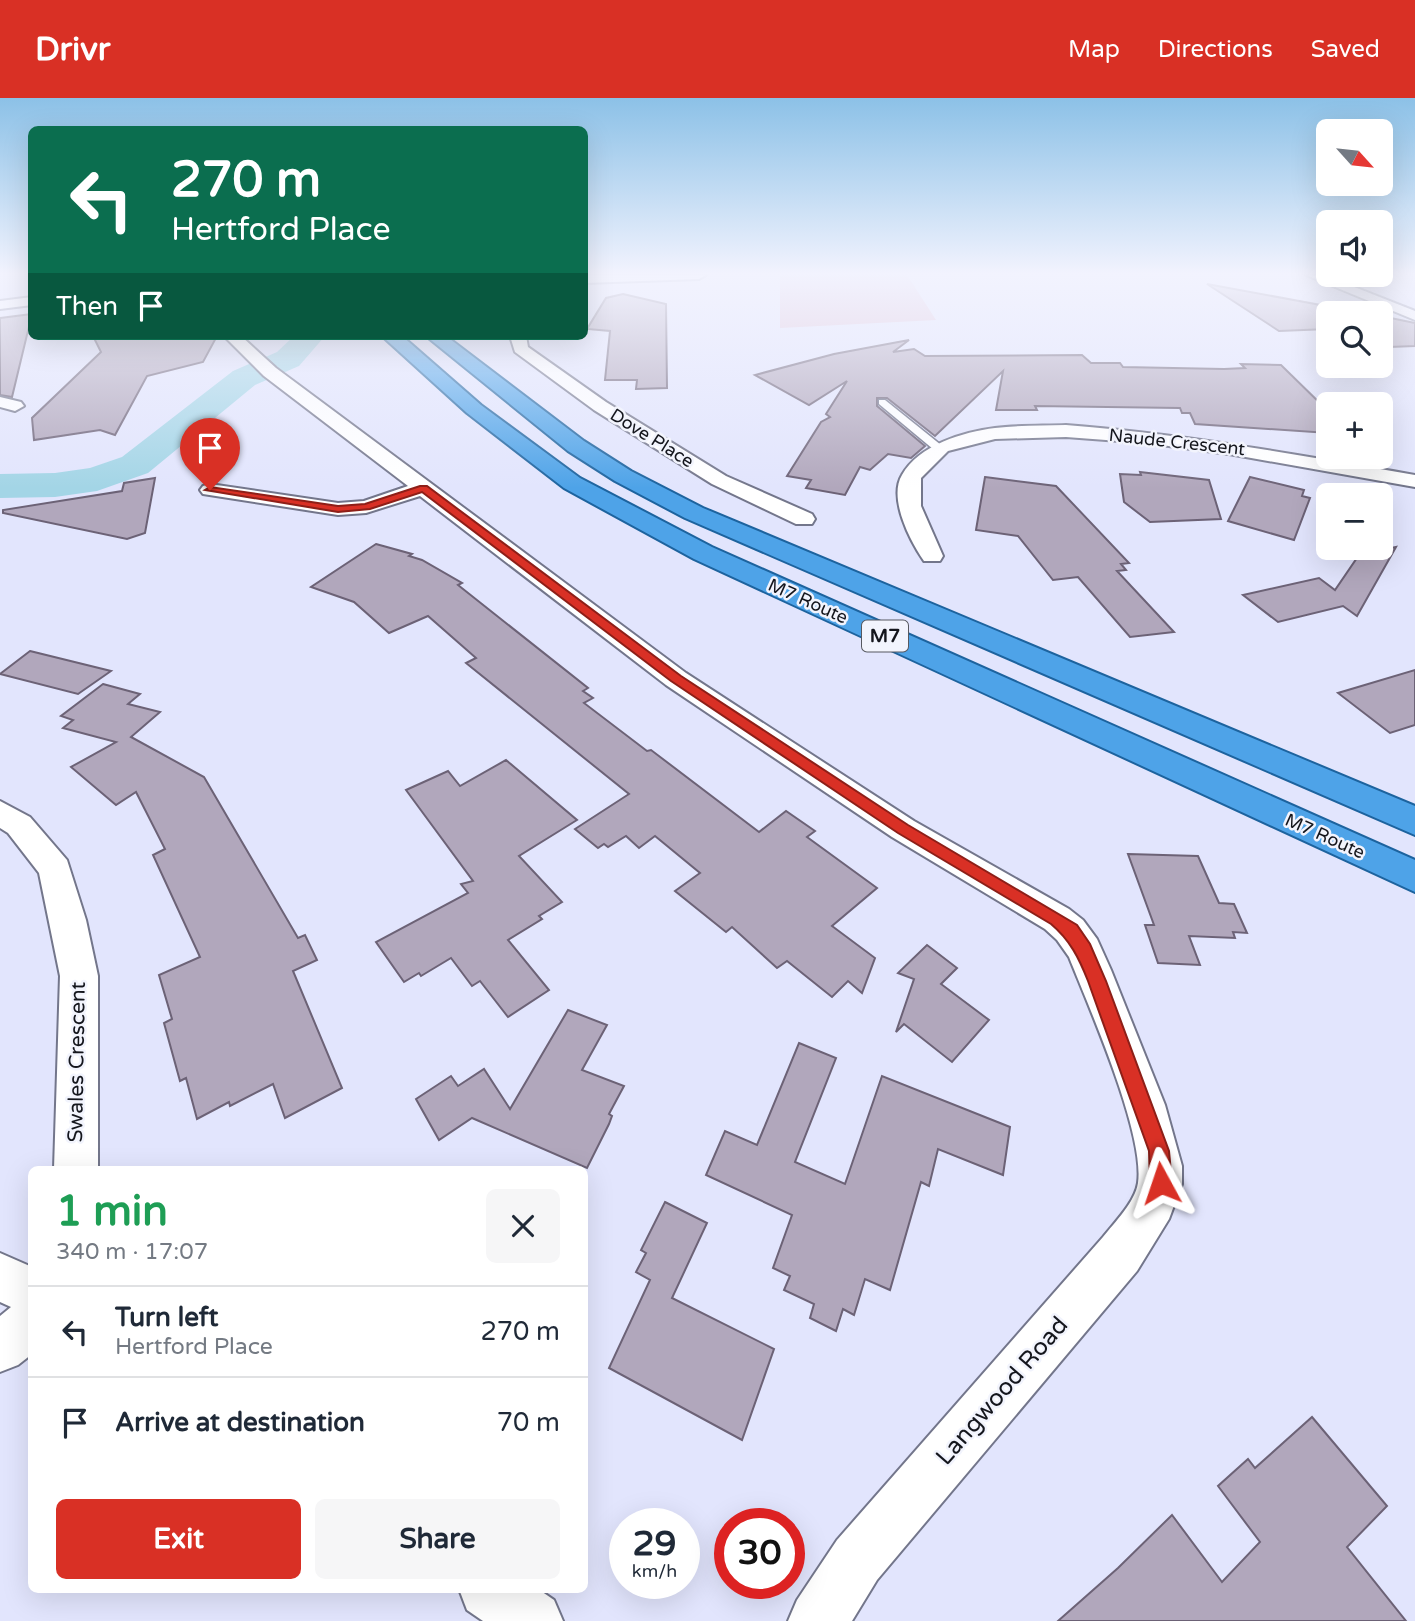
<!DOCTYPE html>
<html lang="en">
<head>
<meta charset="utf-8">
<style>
	:root { --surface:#fff; --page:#f6f6f7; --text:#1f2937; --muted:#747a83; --line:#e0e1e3; --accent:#d93025 }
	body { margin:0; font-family:"Varela Round",sans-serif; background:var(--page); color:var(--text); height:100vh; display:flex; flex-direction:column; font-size:26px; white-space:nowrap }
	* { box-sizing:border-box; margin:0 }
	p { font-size:23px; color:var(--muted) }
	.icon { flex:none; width:38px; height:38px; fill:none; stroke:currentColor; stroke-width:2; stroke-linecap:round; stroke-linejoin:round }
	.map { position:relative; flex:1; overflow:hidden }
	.drawer { position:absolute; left:28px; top:1068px; width:560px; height:427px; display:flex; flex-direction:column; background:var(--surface); border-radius:10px; box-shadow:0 7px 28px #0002 }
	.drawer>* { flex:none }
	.guide { position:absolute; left:28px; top:28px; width:560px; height:214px; border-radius:10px; box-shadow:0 7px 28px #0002; background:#0b6e4f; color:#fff; overflow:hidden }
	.needle { width:46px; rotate:117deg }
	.fabs { position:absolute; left:1316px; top:21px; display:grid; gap:14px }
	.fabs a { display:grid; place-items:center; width:77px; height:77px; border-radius:10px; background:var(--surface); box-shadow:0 7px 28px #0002; font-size:35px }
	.speed { position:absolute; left:609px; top:1410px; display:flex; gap:14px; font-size:35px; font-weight:700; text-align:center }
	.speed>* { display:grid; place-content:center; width:91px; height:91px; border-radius:50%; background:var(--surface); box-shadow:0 7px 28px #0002; line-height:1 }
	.speed small { font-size:18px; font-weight:400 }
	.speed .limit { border:10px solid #d22; background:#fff; color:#111 }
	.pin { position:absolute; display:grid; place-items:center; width:60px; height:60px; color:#fff; margin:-72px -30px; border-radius:50% 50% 50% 0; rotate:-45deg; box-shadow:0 0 7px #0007 }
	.pin .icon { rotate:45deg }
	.me { position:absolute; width:77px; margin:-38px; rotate:355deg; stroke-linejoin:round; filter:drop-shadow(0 0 5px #0008) }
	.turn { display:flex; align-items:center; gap:24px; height:147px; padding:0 28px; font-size:32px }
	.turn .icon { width:91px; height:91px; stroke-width:2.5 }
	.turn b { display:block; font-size:49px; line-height:60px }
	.then { display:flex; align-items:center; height:66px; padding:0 28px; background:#0003; gap:14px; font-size:26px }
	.round { display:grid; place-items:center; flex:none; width:74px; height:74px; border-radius:10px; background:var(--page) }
	.overview { display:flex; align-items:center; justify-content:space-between; height:119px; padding:0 28px }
	h1 { font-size:42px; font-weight:700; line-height:52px; color:#1e9e55 }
	.primary-button { display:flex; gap:14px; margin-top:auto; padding:14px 28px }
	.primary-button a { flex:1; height:80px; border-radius:10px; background:var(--accent); color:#fff; font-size:28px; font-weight:700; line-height:80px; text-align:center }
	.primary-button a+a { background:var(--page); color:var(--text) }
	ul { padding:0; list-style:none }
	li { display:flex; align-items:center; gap:21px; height:91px; padding:0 28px; border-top:2px solid var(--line) }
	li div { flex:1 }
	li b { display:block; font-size:26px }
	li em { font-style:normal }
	header { display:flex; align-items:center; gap:42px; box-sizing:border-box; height:98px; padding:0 35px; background:var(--accent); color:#fff }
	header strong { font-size:33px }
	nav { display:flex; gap:38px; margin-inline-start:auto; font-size:24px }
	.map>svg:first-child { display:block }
	.green { fill:#dfc1d6 }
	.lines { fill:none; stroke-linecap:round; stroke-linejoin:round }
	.river { fill:#a3d5e6; fill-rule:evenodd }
	.building { fill:#b1a7bc; stroke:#6c6276; stroke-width:2 }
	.service-casing { stroke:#73768b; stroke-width:3 }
	.minor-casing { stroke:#73768b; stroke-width:4 }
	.trunk-casing { stroke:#1d639e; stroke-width:4 }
	.service { fill:#fff; fill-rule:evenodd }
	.minor { fill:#fff; fill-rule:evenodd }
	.trunk { fill:#4ea3e8; fill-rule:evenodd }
	.route { fill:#d93025; stroke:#8d1f18; stroke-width:2 }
	.labels { text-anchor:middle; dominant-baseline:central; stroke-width:5; stroke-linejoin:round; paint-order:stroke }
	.far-street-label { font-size:18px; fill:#14161d; stroke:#f2f4fd }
	.shield { fill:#f2f4fd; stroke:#575960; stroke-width:2 }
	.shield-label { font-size:19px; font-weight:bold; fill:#14161d }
	.street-label { font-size:21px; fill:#14161d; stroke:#f2f4fd }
	.near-street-label { font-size:24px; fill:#14161d; stroke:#f2f4fd }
</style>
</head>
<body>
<header>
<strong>Drivr</strong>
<nav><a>Map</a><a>Directions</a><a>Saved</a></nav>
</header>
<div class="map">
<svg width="1415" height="1523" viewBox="0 0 1415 1523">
	<rect width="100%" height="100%" fill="#e2e5fd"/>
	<path class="green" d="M780 177H907L936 222 780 230Z"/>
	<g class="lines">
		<path class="river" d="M294 238H325L299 268 255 287 148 375 97 393 55 399 0 400V376L55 375 90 370 122 359 233 273 277 254Z"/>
	</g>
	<g class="building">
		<path d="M1207 186 1337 210 1365 215H1328V231L1279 233Z"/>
		<path d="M623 196 666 206 667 290 636 291 637 282H605L610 233 587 231 606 200Z"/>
		<path d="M32 216 12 299 0 297V220Z"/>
		<path d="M1381 218 1415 225V248L1389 249 1381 243Z"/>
		<path d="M93 238H217L203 264 147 278 115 337 100 332 34 342 32 320 101 254Z"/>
		<path d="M909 242 893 254 914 251 925 258 1082 257 1091 265H1120L1123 269 1224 271 1245 270 1241 266 1281 267 1328 313V335L1195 326 1190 315H1182L1180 310 1035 308 1037 312H996L1003 273 935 338 887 300H877V308L925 348 911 360 888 356 870 372 860 369 845 397 806 390 811 382 787 378 821 324 830 319 826 316 847 283 809 307 755 277 834 256Z"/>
		<path d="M1140 374 1209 382 1221 421 1150 424 1124 404 1120 376 1141 377Z"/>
		<path d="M985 379 1056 388 1129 465 1121 466 1126 472 1117 473 1174 534 1130 539 1078 479 1053 482 1018 438 976 432Z"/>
		<path d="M1250 379 1304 392 1302 398 1310 400 1294 442 1228 423Z"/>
		<path d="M155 380 145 435 127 441 3 415V412L122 393 124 385Z"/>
		<path d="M376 446 412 456 409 458 422 462 462 485 458 487 588 590 583 593 593 600 584 605 647 653 651 652 759 734 786 713 815 733 807 739 877 790 832 828 875 860 862 895 848 883 832 899 787 863 777 870 732 829 726 834 675 793 700 775 655 738 639 750 626 738 608 749 604 746 598 750 575 731 629 696 466 565 476 560 428 518 389 535 354 504 311 489Z"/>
		<path d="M1396 449 1357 518 1343 508 1278 524 1243 497 1319 480 1335 492 1359 457Z"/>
		<path d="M30 553 111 573 78 596 0 576Z"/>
		<path d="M1415 572V627L1390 635 1338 595Z"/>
		<path d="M103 586 140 596 128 606 160 614 131 639 204 679 298 840 305 837 317 862 293 873 342 990 285 1020 273 986 230 1008 229 1004 197 1021 186 980 180 983 164 925 172 921 159 877 200 859 153 757 165 751 136 694 116 707 71 669 116 644 63 630 73 622 61 618Z"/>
		<path d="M506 662 577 722 519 758 562 804 539 818 542 821 508 842 549 892 508 919 480 883 472 888 451 860 421 878 419 875 404 884 376 844 468 795 461 786 473 783 406 692 448 673 460 688Z"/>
		<path d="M1128 756 1198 758 1219 805 1234 806 1247 835 1233 834 1235 840 1189 838 1200 867 1158 865 1145 827H1154Z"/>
		<path d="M927 847 957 870 941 886 989 922 952 964 904 926 896 934 914 881 898 875Z"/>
		<path d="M568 912 607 927 582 972 624 988 609 1016 612 1018 609 1026 587 1070 472 1020 439 1042 416 1001 451 978 458 988 484 971 510 1011Z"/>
		<path d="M799 945 836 960 795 1064 845 1086 882 978 1010 1029 1003 1077 938 1051 929 1088 921 1084 890 1192 865 1181 854 1217 843 1211 836 1233 810 1220 814 1206 784 1192 790 1178 773 1170 792 1117 706 1077 725 1033 757 1047Z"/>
		<path d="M665 1104 707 1125 672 1200 774 1251 742 1342 609 1270 650 1182 636 1174 646 1155 641 1152Z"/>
		<path d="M1312 1319 1387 1408 1347 1449 1406 1523H1058L1118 1470 1172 1417 1222 1484 1260 1444 1218 1388 1248 1361 1255 1370Z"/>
	</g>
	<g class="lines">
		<defs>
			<path id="service" d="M879 302H885L941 347V351H933L879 306Z"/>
			<g id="minor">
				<path d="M584 177H706L699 181 584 185Z"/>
				<path d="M1306 177H1324L1415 213V222Z"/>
				<path d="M32 199V207L0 211V203Z"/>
				<path d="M224 238H241L276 270 686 575 914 723 1069 811 1083 822 1097 841 1111 872 1165 1007 1182 1068V1086L1169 1121 1137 1173 877 1482 852 1523H788L797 1502 837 1442 1103 1139C1115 1124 1135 1104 1138 1085 1145 1036 1089 909 1069 859L1057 842 1045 831 892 739 666 587 420 398 366 415 338 417 203 396 200 392 203 388 210 386 338 405 364 403 408 388 264 278Z"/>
				<path d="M510 238H526L528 249 606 304 726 378 812 416 815 421 812 426H796L712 386 594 312 515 254Z"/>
				<path d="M0 299 21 304 24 308 15 313 0 309Z"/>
				<path d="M1066 327C1184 336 1299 357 1415 377V389L1229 356 1146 345 1066 339 995 341 948 353 921 380V408L943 458 940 463H924C910 443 888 400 902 377 919 347 963 334 995 330 1018 327 1043 328 1066 327Z"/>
				<path d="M0 703 30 719 67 762 86 822 98 878V1071H54L60 878 39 775 8 735 0 730Z"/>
				<path d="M0 1155 32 1169V1256L18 1267 0 1274V1218L11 1209 0 1204Z"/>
				<path d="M459 1491H538L554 1502 563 1523H483L467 1512Z"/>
			</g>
			<g id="trunk">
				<path d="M382 238H402L481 307 580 380 712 449 1415 762V794L694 461 564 390 467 315Z"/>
				<path d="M426 238H446L584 343 631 373 703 410 1415 708V737L685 420 615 383 568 353Z"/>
			</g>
		</defs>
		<use href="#service" class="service-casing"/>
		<use href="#minor" class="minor-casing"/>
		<use href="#trunk" class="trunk-casing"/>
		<use href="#service" class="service"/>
		<use href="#minor" class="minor"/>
		<use href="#trunk" class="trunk"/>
	</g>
	<linearGradient id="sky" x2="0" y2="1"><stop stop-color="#8cc1e7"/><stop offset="0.45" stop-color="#f2f3fe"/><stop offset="1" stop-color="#f2f3fe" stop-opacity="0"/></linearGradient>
	<rect width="1415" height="390" fill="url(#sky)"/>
	<path class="route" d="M420 388H427L681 578 908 727 1077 827 1090 846 1106 883 1169 1053 1172 1085 1168 1092 1161 1095 1153 1092 1150 1085 1149 1053 1088 883C1079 860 1070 842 1051 826L898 735 671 583 422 394 370 411 338 414 205 392 210 389 338 408 365 406Z"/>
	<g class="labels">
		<g class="far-street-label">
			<text transform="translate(652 340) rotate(32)">Dove Place</text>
			<text transform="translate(1177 344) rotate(6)">Naude Crescent</text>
			<text transform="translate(808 503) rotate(24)">M7 Route</text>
			<text transform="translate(1325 738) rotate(24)">M7 Route</text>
		</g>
		<rect class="shield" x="862" y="522.5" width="46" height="31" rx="5"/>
		<g class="shield-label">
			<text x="885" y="538">M7</text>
		</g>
		<g class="street-label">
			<text transform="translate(77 964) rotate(-89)">Swales Crescent</text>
		</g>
		<g class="near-street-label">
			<text transform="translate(1002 1293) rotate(-49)">Langwood Road</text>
		</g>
	</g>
</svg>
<div class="fabs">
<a><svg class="needle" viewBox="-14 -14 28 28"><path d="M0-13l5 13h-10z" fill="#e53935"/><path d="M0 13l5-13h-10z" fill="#747a83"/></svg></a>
<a><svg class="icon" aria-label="sound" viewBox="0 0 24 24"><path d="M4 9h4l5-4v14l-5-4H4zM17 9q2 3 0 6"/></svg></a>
<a><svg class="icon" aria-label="search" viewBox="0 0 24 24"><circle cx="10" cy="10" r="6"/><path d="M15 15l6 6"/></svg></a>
<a>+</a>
<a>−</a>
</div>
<div class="speed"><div>29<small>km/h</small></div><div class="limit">30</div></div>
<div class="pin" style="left:210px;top:392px;background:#d93025"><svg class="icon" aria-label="arrive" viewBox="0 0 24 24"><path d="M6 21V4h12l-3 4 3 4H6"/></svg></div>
<svg class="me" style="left:1161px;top:1085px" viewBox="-20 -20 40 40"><path d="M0-17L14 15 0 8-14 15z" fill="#d93025" stroke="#fff" stroke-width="4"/></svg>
<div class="guide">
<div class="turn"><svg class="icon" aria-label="left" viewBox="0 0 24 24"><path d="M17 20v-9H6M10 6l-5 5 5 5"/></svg><div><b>270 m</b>Hertford Place</div></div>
<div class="then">Then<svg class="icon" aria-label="arrive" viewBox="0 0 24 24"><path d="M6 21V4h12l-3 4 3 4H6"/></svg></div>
</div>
<section class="drawer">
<div class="overview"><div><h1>1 min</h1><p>340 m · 17:07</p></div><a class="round"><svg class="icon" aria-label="close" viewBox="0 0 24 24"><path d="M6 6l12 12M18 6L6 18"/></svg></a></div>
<ul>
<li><svg class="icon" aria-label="left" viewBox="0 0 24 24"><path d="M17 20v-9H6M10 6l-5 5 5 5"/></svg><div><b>Turn left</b><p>Hertford Place</p></div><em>270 m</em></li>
<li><svg class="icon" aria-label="arrive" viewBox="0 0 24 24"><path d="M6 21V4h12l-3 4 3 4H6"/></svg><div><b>Arrive at destination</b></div><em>70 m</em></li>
</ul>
<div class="primary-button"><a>Exit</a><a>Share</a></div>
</section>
</div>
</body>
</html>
